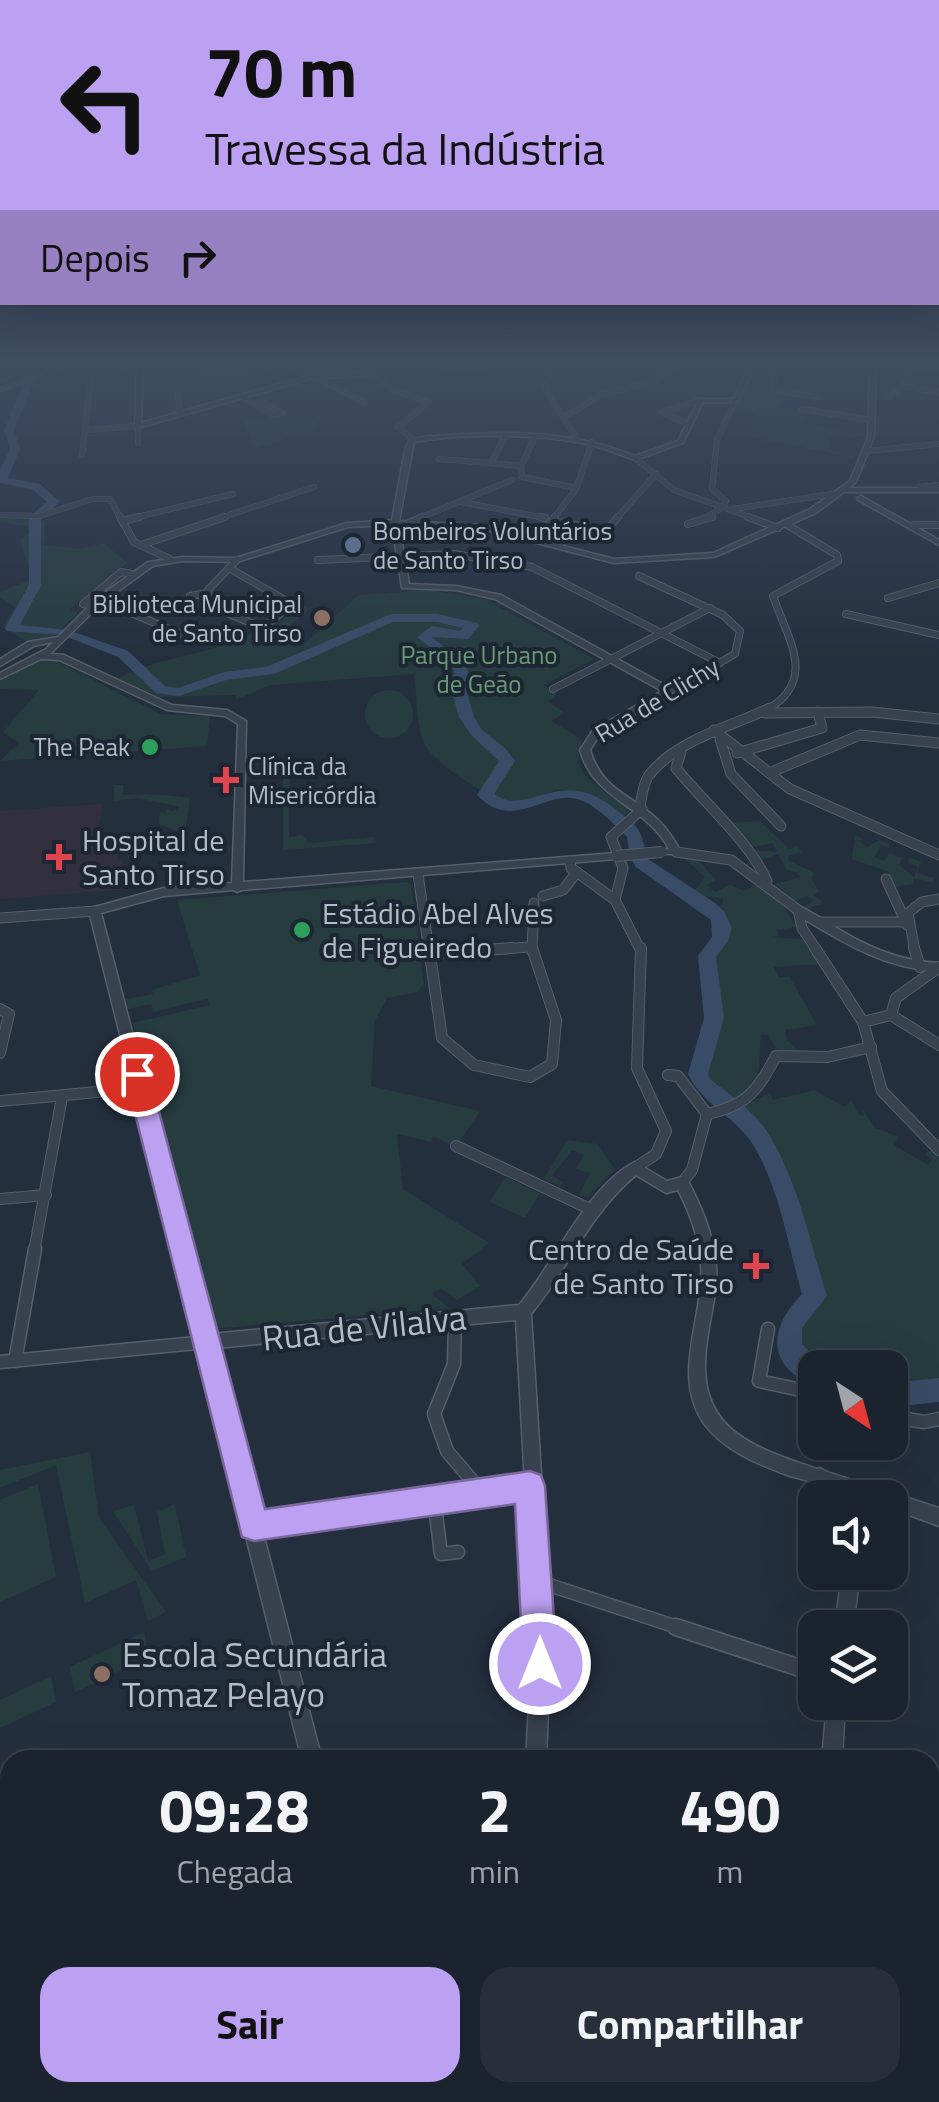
<!DOCTYPE html>
<html lang="pt">
<head>
<meta charset="utf-8">
<style>
	:root { --surface:#1b232e; --page:#282f3a; --text:#f1f3f6; --muted:#a0a4aa; --line:#39404a; --accent:#bca0f2 }
	body { margin:0; font-family:"Titillium Web",sans-serif; background:var(--page); color:var(--text); height:100vh; display:flex; flex-direction:column; font-size:38px; white-space:nowrap }
	* { box-sizing:border-box; margin:0 }
	p { font-size:32px; color:var(--muted) }
	.icon { flex:none; width:55px; height:55px; fill:none; stroke:currentColor; stroke-width:2; stroke-linecap:round; stroke-linejoin:round }
	.map { position:relative; flex:1; overflow:hidden }
	.drawer { position:absolute; left:0px; top:1750px; width:940px; height:352px; display:flex; flex-direction:column; background:var(--surface); border-radius:30px 30px 0 0; box-shadow:0 10px 40px #0002,0 0 0 2px var(--line) }
	.drawer>* { flex:none }
	.hud { position:absolute; left:0px; top:0px; width:940px; height:305px; box-shadow:0 10px 40px #0002,0 0 0 2px var(--line); background:#bca0f2; color:#111; overflow:hidden }
	.needle { width:65px; rotate:144deg }
	.buttons { position:absolute; left:798px; top:1350px; display:grid; gap:20px }
	.buttons a { display:grid; place-items:center; width:110px; height:110px; border-radius:20px; background:var(--surface); box-shadow:0 10px 40px #0002,0 0 0 2px var(--line); font-size:50px }
	.pin { position:absolute; display:grid; place-items:center; width:85px; height:85px; color:#fff; margin:-42px; border:5px solid #fff; border-radius:50%; box-shadow:0 2px 10px #0007 }
	.me { position:absolute; width:110px; margin:-55px; rotate:0deg; stroke-linejoin:round; filter:drop-shadow(0 0 8px #0008) }
	.turn { display:flex; align-items:center; gap:35px; height:210px; padding:0 40px; font-size:45px }
	.turn .icon { width:130px; height:130px; stroke-width:2.5 }
	.turn b { display:block; font-size:70px; line-height:85px }
	.then { display:flex; align-items:center; height:95px; padding:0 40px; background:#0003; gap:20px; font-size:38px }
	.eta { display:flex; justify-content:space-evenly; align-items:center; height:170px; text-align:center }
	.eta b { font-size:60px; font-weight:700; line-height:70px }
	.action { display:flex; gap:20px; margin-top:auto; padding:20px 40px }
	.action a { flex:1; height:115px; border-radius:30px; background:var(--accent); color:#111; font-size:40px; font-weight:700; line-height:115px; text-align:center }
	.action a+a { background:var(--page); color:var(--text) }
	.map>svg:first-child { display:block }
	.medical { fill:#32303f }
	.green { fill:#263c3f }
	.lines { fill:none; stroke-linecap:round; stroke-linejoin:round }
	.river { fill:#394c67; fill-rule:evenodd }
	.minor-far5-casing { stroke:#565f6c; stroke-width:6 }
	.minor-far4-casing { stroke:#565f6c; stroke-width:8 }
	.minor-far3-casing { stroke:#565f6c; stroke-width:11 }
	.minor-far2-casing { stroke:#565f6c; stroke-width:12 }
	.minor-far1-casing { stroke:#565f6c; stroke-width:15 }
	.minor-casing { stroke:#565f6c; stroke-width:19 }
	.tertiary-casing { stroke:#565f6c; stroke-width:3 }
	.secondary-casing { stroke:#565f6c; stroke-width:2 }
	.minor-far5 { stroke:#38414e; stroke-width:5 }
	.minor-far4 { stroke:#38414e; stroke-width:6 }
	.minor-far3 { stroke:#38414e; stroke-width:9 }
	.minor-far2 { stroke:#38414e; stroke-width:10 }
	.minor-far1 { stroke:#38414e; stroke-width:12 }
	.minor { stroke:#38414e; stroke-width:16 }
	.tertiary { fill:#38414e; fill-rule:evenodd }
	.secondary { fill:#465061; fill-rule:evenodd }
	.tertiary-bridge-casing { stroke:#565f6c; stroke-width:12; stroke-linecap:butt }
	.tertiary-bridge { stroke:#38414e; stroke-width:10 }
	.route { fill:#bca0f2; stroke:#7a689d; stroke-width:2.5 }
	.service-dot { fill:#5c6f8a; stroke:#1d2633; stroke-width:4 }
	.education-dot { fill:#8d6e63; stroke:#1d2633; stroke-width:4 }
	.leisure-dot { fill:#2e9e5b; stroke:#1d2633; stroke-width:4 }
	.health-dot { fill:#e0444e; stroke:#1d2633; stroke-width:4 }
	.labels { text-anchor:middle; dominant-baseline:central; stroke-width:8; stroke-linejoin:round; paint-order:stroke }
	.far-poi-label { font-size:25px; fill:#b4bcc9; stroke:#1d2633; text-anchor:start }
	.far-park-label { font-size:25px; fill:#6b9a76; stroke:#1d2633 }
	.far-street-label { font-size:25px; fill:#b4bcc9; stroke:#1d2633 }
	.poi-label { font-size:30px; fill:#b4bcc9; stroke:#1d2633; text-anchor:start }
	.near-street-label { font-size:35px; fill:#b4bcc9; stroke:#1d2633 }
	.near-poi-label { font-size:35px; fill:#b4bcc9; stroke:#1d2633; text-anchor:start }
</style>
</head>
<body>
<div class="map">
<svg width="939" height="2102" viewBox="0 0 939 2102">
	<rect width="100%" height="100%" fill="#242f3e"/>
	<path class="medical" d="M103 804 98 831 126 867 130 889 0 899V811Z"/>
	<g class="green">
		<path d="M744 389 787 396 776 409 867 420 809 415 802 423 866 434 850 438 837 434 829 439V450L858 458 752 437 754 412 735 409Z"/>
		<path d="M311 415 316 427 312 431 254 449 244 420Z"/>
		<path d="M0 517 45 521 44 545 81 549 104 543 127 563 69 610 78 613 51 638 28 642 2 627 15 607 0 597V592L42 575 31 574 20 540 32 531 27 526 0 522Z"/>
		<path d="M428 590 486 600 594 659 544 685 557 694 548 702 565 713 551 721 583 740C564 779 610 790 630 811L619 819C599 799 575 781 545 794 535 798 528 805 517 805 497 805 433 763 424 743 416 725 417 694 414 674L270 685 236 700V695L160 697 118 679C161 654 215 657 260 628L268 632 309 599 303 604 308 608 319 602 276 636 302 646 359 595Z"/>
		<path d="M40 660H54L161 714 210 716 207 746 0 761 19 743 3 732 39 690 0 689V681Z"/>
		<circle cx="389" cy="714" r="24"/>
		<path d="M276 769 290 770 289 837 302 835 309 843 375 837 376 843 283 850V773Z"/>
		<path d="M114 785H123V795C148 793 168 795 190 798L185 834 159 824 160 811 166 815V809L173 811 180 807 138 798 114 801Z"/>
		<path d="M760 821 789 849 797 847 802 852 788 856V860L814 873 811 878 819 891 814 895 824 903 808 909 804 907 814 900 807 896 795 901 775 884 800 877 797 873 786 869 778 854 760 860 753 850 778 852 772 843 750 848 725 823Z"/>
		<path d="M855 836 864 839 859 841 867 847 879 840 890 844 889 848 881 845 874 857 884 861 890 853 902 858 899 865 914 877 918 867 908 863 909 857 921 862 917 873 934 878 932 882 914 878 913 884 891 887 889 872 852 859Z"/>
		<path d="M682 856H694L716 880 707 885 715 892 730 885 744 891 759 883 782 905 796 927 777 930 779 936 771 937 804 939 820 964 774 967 779 978 789 976 817 1025 785 1030 787 1040 798 1051 777 1049 768 1035 761 1034C757 1074 767 1080 727 1104L701 1074 716 1020 710 956 726 927 716 908 723 904V899L704 896V902L684 892 696 889 705 877Z"/>
		<path d="M406 882 411 884 424 984 417 992 387 998 375 1021 371 1086 480 1111 460 1141 451 1145 433 1136 431 1142 397 1134 403 1189 489 1243 462 1264 480 1286 457 1300 441 1288 432 1294 449 1308 213 1329 133 1023 210 1005 207 999 153 1012 151 1004 128 1009 126 999 153 994 152 990 200 975 177 900Z"/>
		<path d="M814 1090 845 1107 851 1100 859 1115 864 1116 863 1109 875 1128 899 1137 894 1145 928 1165 932 1160 926 1154 933 1149 939 1156V1386L890 1391V1368L815 1371 801 1360 791 1334 818 1297C799 1234 787 1155 736 1109L770 1093 773 1100Z"/>
		<path d="M567 1140 597 1144 615 1169 588 1197 579 1195 590 1173 576 1169 584 1155 572 1150 552 1176 563 1182 560 1186 544 1179Z"/>
		<path d="M505 1177 540 1193 525 1218 490 1202Z"/>
		<path d="M90 1452 99 1518 166 1612 148 1621 136 1580 85 1603 56 1465 0 1488V1470Z"/>
		<path d="M38 1484 56 1577 0 1602V1500Z"/>
		<path d="M175 1504 186 1557 152 1571 113 1511 134 1505 148 1561 165 1554 157 1512Z"/>
		<path d="M144 1632 149 1657 75 1692 70 1667Z"/>
		<path d="M51 1676 56 1702 0 1728V1700Z"/>
	</g>
	<g class="lines">
		<g class="river">
			<path d="M29 379 34 382 14 430 20 449 8 478 40 484 60 502 41 518V585L20 625 68 630 128 651 165 686 178 688 224 672 266 667 391 614H437L477 623 479 626 468 639 432 637 462 661 468 671 466 689 474 717 482 730 505 748 515 761 494 794C529 819 558 764 614 808 642 830 639 826 648 859L715 903 724 911 732 928 728 941 716 957 724 1018 708 1074 711 1080C731 1095 754 1111 768 1133 798 1181 810 1242 827 1296L802 1328V1344L825 1368H815V1386C765 1366 769 1327 802 1294 788 1245 779 1186 752 1143 734 1116 701 1103 688 1074L704 1018 698 956 712 937 711 920 636 867 630 857 627 837C615 825 599 808 583 801 548 785 515 835 477 795L499 761 472 736 459 717 451 689 454 671 450 664 417 637 432 626 460 631 463 628 437 622H393L274 674 226 680 179 696 156 693 118 657 62 635 7 631 5 628 29 585V517L47 502 32 489 0 483V470L10 449 4 430 24 382Z"/>
			<path d="M939 1378V1402L890 1407V1383Z"/>
		</g>
		<defs>
			<g id="minor-far5">
				<path d="M293 366 364 402"/>
				<path d="M552 366 545 388 577 439"/>
				<path d="M773 366 774 390 817 397"/>
				<path d="M140 368 237 373 270 366"/>
				<path d="M374 374 393 390 429 402 398 427 414 440"/>
				<path d="M0 379 9 377"/>
				<path d="M902 386 939 392"/>
				<path d="M178 395 180 414"/>
				<path d="M241 396 273 415 282 413 266 403 255 404"/>
				<path d="M890 397 907 381 909 366 939 368"/>
				<path d="M802 409 871 420"/>
				<path d="M565 417 600 395 658 380 675 366"/>
				<path d="M690 425 662 412 701 400"/>
				<path d="M86 430 138 426V443"/>
				<path d="M505 436 491 463 521 466 534 439"/>
				<path d="M867 451 939 444"/>
				<path d="M82 455 91 377"/>
				<path d="M635 458 674 490 755 519"/>
				<path d="M439 459 491 463"/>
				<path d="M521 466 522 477 576 488"/>
				<path d="M919 487 939 485"/>
				<path d="M461 502 545 518"/>
				<path d="M722 508 726 501 712 489 717 440 735 401"/>
				<path d="M733 509 839 493"/>
				<path d="M0 515 40 516 92 499H110L121 519"/>
				<path d="M129 519 233 494"/>
				<path d="M217 519 314 487"/>
				<path d="M417 519 512 480"/>
				<path d="M553 519 576 489 592 442"/>
				<path d="M616 519 656 474"/>
				<path d="M703 519 722 508"/>
			</g>
			<g id="minor-far4">
				<path d="M120 517 134 542 170 559"/>
				<path d="M540 517 545 518"/>
				<path d="M555 517 552 521 607 530 618 517"/>
				<path d="M748 517 778 528"/>
				<path d="M123 521 139 517"/>
				<path d="M552 521 542 532 564 540 558 546"/>
				<path d="M409 523 423 517"/>
				<path d="M688 524 712 517"/>
				<path d="M914 525H939"/>
				<path d="M144 544 225 517"/>
				<path d="M318 560 454 554 532 567 720 663"/>
				<path d="M229 568 292 604 263 628 210 606 208 590Z"/>
				<path d="M229 568 237 560"/>
				<path d="M639 576 723 615 740 631 735 654 669 691"/>
				<path d="M190 596 208 593"/>
				<path d="M888 598 939 583"/>
				<path d="M100 600 193 639 203 633"/>
				<path d="M94 606 83 604 121 572 132 574"/>
				<path d="M846 614 939 635"/>
				<path d="M553 689 710 608"/>
				<path d="M765 711C819 681 788 640 773 596L838 561 837 555 786 524"/>
			</g>
			<g id="minor-far3">
				<path d="M765 713 872 712 939 719"/>
				<path d="M714 730 790 789 939 855"/>
				<path d="M720 739 731 774 781 826"/>
				<path d="M681 752 676 768C705 804 749 841 767 881"/>
				<path d="M737 753 822 728 818 712"/>
				<path d="M769 773 860 735 939 743"/>
				<path d="M640 806C642 797 643 783 649 775 678 739 730 727 770 708"/>
				<path d="M676 852 731 860 798 910 802 928 817 951"/>
				<path d="M570 861 571 868 615 900 641 951"/>
				<path d="M418 874 429 951"/>
				<path d="M886 879 907 925"/>
				<path d="M543 896 563 890 577 872"/>
				<path d="M615 900 623 868 611 837 642 809"/>
				<path d="M0 918 95 911"/>
				<path d="M820 922H905"/>
				<path d="M475 951 530 947"/>
				<path d="M532 951 534 903"/>
				<path d="M915 951 908 913 922 902 939 899"/>
			</g>
			<g id="minor-far2">
				<path d="M429 948 442 1038 474 1065 530 1077 552 1064 556 1020 532 948"/>
				<path d="M815 948 863 1022"/>
				<path d="M914 948 920 967"/>
				<path d="M427 954 512 948"/>
				<path d="M939 967 896 998 891 1015 863 1022 882 1091 939 1150"/>
				<path d="M0 1009 9 1014 0 1053"/>
				<path d="M891 1015 939 1045"/>
				<path d="M668 1075 678 1076 707 1114"/>
				<path d="M0 1101 140 1088"/>
				<path d="M707 1114C748 1105 757 1091 776 1056L828 1057 871 1047"/>
				<path d="M456 1146 594 1211"/>
				<path d="M635 1168 656 1154 666 1131 637 1068 641 948"/>
				<path d="M682 1183 692 1170 707 1114"/>
				<path d="M0 1199 46 1195"/>
				<path d="M34 1252 62 1097"/>
			</g>
			<g id="minor-far1">
				<path d="M455 1318 454 1364 434 1414 447 1451 481 1491"/>
				<path d="M768 1329 759 1381 815 1393"/>
				<path d="M15 1361 35 1249"/>
				<path d="M0 1362 206 1342"/>
				<path d="M890 1416 924 1422 939 1419"/>
				<path d="M434 1499 441 1554 458 1552"/>
				<path d="M254 1526 530 1486"/>
				<path d="M537 1581 683 1629"/>
			</g>
			<g id="minor">
				<path d="M676 1627 815 1673"/>
				<path d="M0 2087 10 2102"/>
				<path d="M808 2102 809 2092"/>
			</g>
			<g id="tertiary">
				<path d="M119 366H136L143 368 141 423 314 374 371 372 369 366H375L377 374 374 376 314 378 138 428 135 426 137 369Z"/>
				<path d="M442 366H484L481 368H445Z"/>
				<path d="M750 366H756L737 402H703L683 443 635 460C620 455 605 448 590 445 542 434 462 433 414 442L399 521 482 525 614 559 713 553 810 509 850 481 868 437 870 366H876L874 437 856 482 849 488H939V492H844L816 513 714 557 614 563 482 529 399 525 409 584 456 586 501 595 672 689V693L600 734 590 750C601 789 630 794 657 819 668 829 674 840 681 852L680 854H658V850L669 849C645 804 594 801 580 750L593 730 662 691 495 599 456 590 402 588 392 525 348 527 237 562 183 561 153 566 103 602 50 654 64 655 172 705 227 710 246 721 243 882 616 853 621 856 616 859 242 890 237 892 233 890 164 896 101 913 211 1334 519 1305C554 1264 587 1186 635 1162L667 1181 682 1177 687 1179C701 1206 714 1235 716 1265 718 1291 710 1316 707 1341 694 1428 747 1445 817 1469L820 1468 827 1472 939 1508V1526L890 1508V1498H855L844 1494 845 1498H826C823 1493 821 1488 817 1485 810 1480 796 1478 787 1475 758 1464 722 1450 703 1422 674 1378 699 1327 701 1279 703 1248 692 1217 678 1190L666 1193 636 1175C590 1213 568 1269 531 1314L551 1632 546 1760H526L533 1632 516 1320 215 1348 322 1760H302L89 911 91 908 164 888 232 883 238 724 225 716 167 710 59 660 41 659 0 679V673L46 649 53 642 34 646 0 666V659L28 642 58 637 97 598 148 562 183 557 236 558 347 523 392 520 405 450 409 440C427 435 445 435 464 434 522 431 580 433 635 456L678 441 699 399H733Z"/>
				<path d="M861 496 939 540V545L858 500 857 498Z"/>
				<path d="M798 906C813 912 826 922 840 930 872 949 902 961 939 963V971C883 969 841 941 794 913L792 910Z"/>
				<path d="M842 1572H860L853 1628H835Z"/>
				<path d="M827 1702H845L842 1760H822Z"/>
				<path d="M10 1951V1974L0 1979V1956Z"/>
				<path d="M930 2004 939 2007V2029L930 2026Z"/>
				<path d="M385 2092H407L410 2102H388Z"/>
			</g>
			<path id="secondary" d="M56 366H64L0 392V388Z"/>
		</defs>
		<use href="#minor-far5" class="minor-far5-casing"/>
		<use href="#minor-far4" class="minor-far4-casing"/>
		<use href="#minor-far3" class="minor-far3-casing"/>
		<use href="#minor-far2" class="minor-far2-casing"/>
		<use href="#minor-far1" class="minor-far1-casing"/>
		<use href="#minor" class="minor-casing"/>
		<use href="#tertiary" class="tertiary-casing"/>
		<use href="#secondary" class="secondary-casing"/>
		<use href="#minor-far5" class="minor-far5"/>
		<use href="#minor-far4" class="minor-far4"/>
		<use href="#minor-far3" class="minor-far3"/>
		<use href="#minor-far2" class="minor-far2"/>
		<use href="#minor-far1" class="minor-far1"/>
		<use href="#minor" class="minor"/>
		<use href="#tertiary" class="tertiary"/>
		<use href="#secondary" class="secondary"/>
		<defs>
			<path id="tertiary-bridge" d="M616 856 662 852"/>
		</defs>
		<use href="#tertiary-bridge" class="tertiary-bridge-casing"/>
		<use href="#tertiary-bridge" class="tertiary-bridge"/>
	</g>
	<linearGradient id="sky" x2="0" y2="1"><stop stop-color="#141a22"/><stop offset="0.55" stop-color="#3f4d63"/><stop offset="1" stop-color="#3f4d63" stop-opacity="0"/></linearGradient>
	<rect width="939" height="660" fill="url(#sky)"/>
	<path class="route" d="M137 1065 149 1074 265 1509 530 1471 541 1475 545 1486 557 1664 552 1676 540 1681 528 1676 523 1664 515 1504 254 1541 242 1537 125 1074Z"/>
	<circle class="service-dot" cx="353" cy="545" r="10"/>
	<g class="education-dot">
		<circle cx="322" cy="618" r="10"/>
		<circle cx="102" cy="1674" r="10"/>
	</g>
	<g class="leisure-dot">
		<circle cx="150" cy="747" r="10"/>
		<circle cx="302" cy="930" r="10"/>
	</g>
	<g class="health-dot">
		<path d="M221 765h10v10h10v10h-10v10h-10v-10h-10v-10h10z"/>
		<path d="M54 842h10v10h10v10h-10v10h-10v-10h-10v-10h10z"/>
		<path d="M751 1251h10v10h10v10h-10v10h-10v-10h-10v-10h10z"/>
	</g>
	<g class="labels">
		<g class="far-poi-label">
			<text x="373" y="531">Bombeiros Voluntários<tspan x="373" dy="29">de Santo Tirso</tspan></text>
			<text x="302" y="604" text-anchor="end">Biblioteca Municipal<tspan x="302" dy="29">de Santo Tirso</tspan></text>
			<text x="130" y="747" text-anchor="end">The Peak</text>
			<text x="248" y="766">Clínica da<tspan x="248" dy="29">Misericórdia</tspan></text>
		</g>
		<g class="far-park-label">
			<text x="479" y="655">Parque Urbano<tspan x="479" dy="29">de Geão</tspan></text>
		</g>
		<g class="far-street-label">
			<text transform="translate(657 700) rotate(-31)">Rua de Clichy</text>
		</g>
		<g class="poi-label">
			<text x="82" y="840">Hospital de<tspan x="82" dy="34">Santo Tirso</tspan></text>
			<text x="322" y="913">Estádio Abel Alves<tspan x="322" dy="34">de Figueiredo</tspan></text>
			<text x="734" y="1249" text-anchor="end">Centro de Saúde<tspan x="734" dy="34">de Santo Tirso</tspan></text>
		</g>
		<g class="near-street-label">
			<text transform="translate(364 1327) rotate(-6)">Rua de Vilalva</text>
		</g>
		<g class="near-poi-label">
			<text x="122" y="1654">Escola Secundária<tspan x="122" dy="40">Tomaz Pelayo</tspan></text>
		</g>
	</g>
</svg>
<div class="buttons">
<a><svg class="needle" viewBox="-14 -14 28 28"><path d="M0-13l5 13h-10z" fill="#e53935"/><path d="M0 13l5-13h-10z" fill="#a0a4aa"/></svg></a>
<a><svg class="icon" aria-label="sound" viewBox="0 0 24 24"><path d="M4 9h4l5-4v14l-5-4H4zM17 9q2 3 0 6"/></svg></a>
<a><svg class="icon" aria-label="layers" viewBox="0 0 24 24"><path d="M12 4l9 5-9 5-9-5zM3 14l9 5 9-5"/></svg></a>
</div>
<div class="pin" style="left:137px;top:1074px;background:#d93025"><svg class="icon" aria-label="arrive" viewBox="0 0 24 24"><path d="M6 21V4h12l-3 4 3 4H6"/></svg></div>
<svg class="me" style="left:540px;top:1664px" viewBox="-20 -20 40 40"><circle r="17" fill="#bca0f2" stroke="#fff" stroke-width="3"/><path d="M0-11L8 9 0 5-8 9z" fill="#fff"/></svg>
<div class="hud">
<div class="turn"><svg class="icon" aria-label="left" viewBox="0 0 24 24"><path d="M17 20v-9H6M10 6l-5 5 5 5"/></svg><div><b>70 m</b>Travessa da Indústria</div></div>
<div class="then">Depois<svg class="icon" aria-label="right" viewBox="0 0 24 24"><path d="M7 20v-9h11M14 6l5 5-5 5"/></svg></div>
</div>
<section class="drawer">
<div class="eta">
<div><b>09:28</b><p>Chegada</p></div>
<div><b>2</b><p>min</p></div>
<div><b>490</b><p>m</p></div>
</div>
<div class="action"><a>Sair</a><a>Compartilhar</a></div>
</section>
</div>
</body>
</html>
